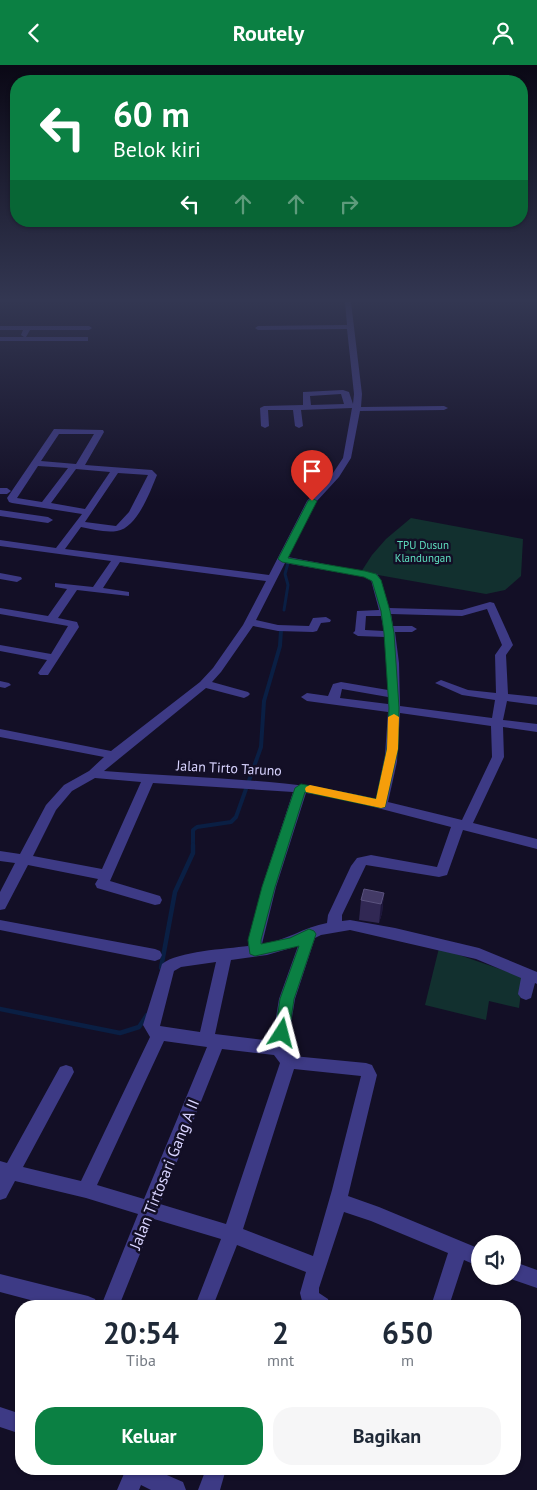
<!DOCTYPE html>
<html lang="id">
<head>
<meta charset="utf-8">
<style>
	:root { --surface:#fff; --page:#f6f6f7; --text:#1f2937; --muted:#747a83; --accent:#0b8043 }
	body { margin:0; font-family:"PT Sans",sans-serif; background:var(--page); color:var(--text); height:100vh; display:flex; flex-direction:column; font-size:19px; white-space:nowrap }
	* { box-sizing:border-box; margin:0 }
	p { font-size:16px; color:var(--muted) }
	.icon { flex:none; width:28px; height:28px; fill:none; stroke:currentColor; stroke-width:2; stroke-linecap:round; stroke-linejoin:round }
	.map { position:relative; flex:1; overflow:hidden }
	.drawer { position:absolute; left:15px; top:1235px; width:506px; height:175px; display:flex; flex-direction:column; background:var(--surface); border-radius:20px; box-shadow:0 1px 4px #0004 }
	.drawer>* { flex:none }
	.banner { position:absolute; left:10px; top:10px; width:518px; height:152px; border-radius:20px; box-shadow:0 1px 4px #0004; background:#0b8043; color:#fff; overflow:hidden }
	.fabs { position:absolute; left:471px; top:1170px; display:grid; gap:10px }
	.fabs a { display:grid; place-items:center; width:50px; height:50px; border-radius:50%; background:var(--surface); box-shadow:0 1px 4px #0004; font-size:25px }
	.pin { position:absolute; display:grid; place-items:center; width:42px; height:42px; color:#fff; margin:-51px -21px; border-radius:50% 50% 50% 0; rotate:-45deg; box-shadow:0 0 5px #0007 }
	.pin .icon { rotate:45deg }
	.me { position:absolute; width:55px; margin:-28px; rotate:9deg; stroke-linejoin:round; filter:drop-shadow(0 0 4px #0008) }
	.turn { display:flex; align-items:center; gap:18px; height:105px; padding:0 20px; font-size:22px }
	.turn .icon { width:65px; height:65px; stroke-width:2.5 }
	.turn b { display:block; font-size:35px; line-height:42px }
	.lanes { display:flex; align-items:center; height:48px; padding:0 20px; background:#0003; justify-content:center; gap:25px; direction:ltr }
	.lanes .off { opacity:.35 }
	.eta { display:flex; justify-content:space-evenly; align-items:center; height:85px; text-align:center }
	.eta b { font-size:30px; font-weight:700; line-height:35px }
	.primary-button { display:flex; gap:10px; margin-top:auto; padding:10px 20px }
	.primary-button a { flex:1; height:58px; border-radius:20px; background:var(--accent); color:#fff; font-size:20px; font-weight:700; line-height:58px; text-align:center }
	.primary-button a+a { background:var(--page); color:var(--text) }
	header { display:flex; justify-content:space-between; align-items:center; height:65px; padding:0 20px; background:var(--accent); color:#fff; font-size:22px; font-weight:700 }
	.map>svg:first-child { display:block }
	.green { fill:#12302f }
	.lines { fill:none; stroke-linecap:round; stroke-linejoin:round }
	.stream-far2 { stroke:#0a1f44; stroke-width:3 }
	.stream-far1 { stroke:#0a1f44; stroke-width:4 }
	.stream { stroke:#0a1f44; stroke-width:4.5 }
	.minor { fill:#3d3a85; fill-rule:evenodd }
	.wall { fill:#312854 }
	.shaded-wall { fill:#1d163a }
	.building { fill:#433a66; stroke:#5a527e }
	.route { fill:#0b8043; stroke:#07532c }
	.slow { fill:#f59e0b }
	.labels { text-anchor:middle; dominant-baseline:central; stroke-width:5; stroke-linejoin:round; paint-order:stroke }
	.far-park-label { font-size:11px; fill:#5fe0c0; stroke:#130f26 }
	.street-label { font-size:14px; fill:#d9d4ff; stroke:#130f26 }
	.near-street-label { font-size:16px; fill:#d9d4ff; stroke:#130f26 }
</style>
</head>
<body>
<header><svg class="icon" aria-label="back" viewBox="0 0 24 24"><path d="M15 5l-7 7 7 7"/></svg>Routely<svg class="icon" aria-label="person" viewBox="0 0 24 24"><circle cx="12" cy="8" r="4"/><path d="M4 21q1-7 8-7t8 7"/></svg></header>
<div class="map">
<svg width="537" height="1425" viewBox="0 0 537 1425">
	<rect width="100%" height="100%" fill="#130f26"/>
	<g class="green">
		<path d="M411 453 523 474 521 511 505 525 486 529 361 507 372 490 386 474Z"/>
		<path d="M439 883 523 912 519 943 489 936 486 955 425 940Z"/>
	</g>
	<g class="lines">
		<path class="stream-far2" d="M284 545 288 520 285 509 288 498"/>
		<path class="stream-far1" d="M193 781V765L197 762 231 757 236 752 261 682 264 636 280 581 281 565"/>
		<g class="stream">
			<path d="M161 903 175 827 193 788V780"/>
			<path d="M0 944 120 968 139 962 147 950"/>
		</g>
		<g class="minor">
			<path d="M345 237H351L362 329 361 342 444 341 448 343 444 345 360 346 351 393 339 412 316 437 288 492 377 509 381 515 389 543 462 545 490 537 494 538 513 580 506 590 508 629 537 632V640L507 636 503 655 537 659V667L503 662 504 692 473 758 537 774V784L463 765 447 810 439 812 366 800 342 850V856L350 855 395 863 479 883 537 907V919L535 918 531 933 526 935 521 933 518 929 521 913 476 894 350 865 321 870 315 873 295 934 287 983 293 991 366 998 372 1000 377 1010 348 1131 379 1142 480 1184V1202L464 1195 449 1241H431L448 1188 371 1156 344 1147 319 1223V1228L328 1234 330 1241 303 1240 300 1228 306 1207 237 1180 213 1241H195L221 1174 154 1154 119 1241H101L138 1149 86 1133 15 1116 6 1133 0 1135V1096L7 1098 60 1002 66 1000 72 1002 74 1007 23 1102 81 1116 150 972 143 960 162 899C178 886 226 884 248 881L262 822 293 727 153 718 110 816 160 831 162 835 160 839 155 840 97 823 95 819 98 814 28 800 5 844 0 845V827L15 798 0 796V786L20 789 46 740 64 720 89 706 104 692 0 672V664L111 686 200 617 213 603 243 560 266 516 120 497 103 523 129 527V531L77 525 58 553 77 557 79 562 48 610H40L38 608 47 595 0 586V580L51 589 68 561 0 549V543L48 551 67 524 55 522V518L93 522 111 496 0 481V475L56 483 82 449 12 438 9 437 7 433 54 364 103 365 104 367 85 400 152 405 157 410C150 427 137 463 117 466 105 468 93 464 81 462L65 484 269 510 307 436 333 408 343 393 352 343 301 345 303 361 299 363 295 361 293 345H268L269 361 265 363 261 361 260 343 264 341 303 340V327L343 325 349 327 353 339 354 329 347 264 258 265 255 263 258 261 347 260ZM341 329 344 339 311 340 310 331ZM59 369H94L76 399 41 396ZM38 401 68 403 42 437 17 433ZM76 404 110 407 85 444 51 438ZM118 408 148 410 129 447 116 461 85 457ZM285 498 365 512 371 515 379 545 357 546 355 566 353 568 358 571 385 572 388 625 341 617 333 619 328 631 307 628 301 632 307 636 388 647 385 690 376 734C287 712 195 714 104 706L206 623 244 633 248 631 250 629 248 627 212 617 221 607 253 561 278 566 313 567 317 566 321 558 330 557 331 555 326 552 313 553 309 561 278 560 256 555ZM487 544 502 580 495 590 496 628 468 625 441 615 435 618 462 630 495 635 492 653 400 641 399 598 395 567H412L417 564 412 561H393L391 549 462 551ZM366 551H381L384 566 365 565ZM342 624 388 632V639L340 633ZM400 648 491 661 492 692 462 755 388 737 397 697ZM95 713 141 717 102 804 33 791 56 745 72 726ZM306 728 339 733 451 762 437 802 371 790 357 793 351 801 328 850 327 858C304 862 286 876 262 879L276 822ZM298 881 279 934 272 976 215 969 231 895 267 890ZM216 897 200 967 160 961 174 906 181 902ZM164 976 207 982 144 1134 97 1120ZM222 984 274 990 280 998 226 1159 160 1139ZM294 1004 361 1011 332 1125 313 1191 243 1164Z"/>
			<path d="M0 261H89L92 263 89 265H30L26 272H88V276H0V272H24L21 270 23 265H0Z"/>
			<path d="M0 423H7L11 426 7 429H0Z"/>
			<path d="M0 445 48 452 53 455 48 458 0 451Z"/>
			<path d="M0 508 21 512 22 514 17 517 0 514Z"/>
			<path d="M0 616 9 618 11 620 5 623 0 622Z"/>
			<path d="M0 855 155 884 160 886 162 890 160 894 155 896 0 865Z"/>
			<path d="M512 1196 537 1205V1223L505 1212 512 1211Z"/>
			<path d="M0 1209 88 1231 95 1234 98 1241H53L0 1227Z"/>
			<path d="M0 1342 21 1349V1369L0 1362Z"/>
			<path d="M126 1404H153L183 1417 186 1425H151L141 1420 139 1425H117Z"/>
			<path d="M206 1404H226L220 1425H198Z"/>
		</g>
	</g>
	<path class="wall" d="M384 828 382 848 379 858 359 855 361 835Z"/>
	<path class="shaded-wall" d="M384 828 382 848 379 858 381 839Z"/>
	<path class="building" d="M364 824 384 828 381 839 361 835Z"/>
	<linearGradient id="sky" x2="0" y2="1"><stop stop-color="#0a0815"/><stop offset="0.54" stop-color="#333752"/><stop offset="1" stop-color="#333752" stop-opacity="0"/></linearGradient>
	<rect width="537" height="436" fill="url(#sky)"/>
	<path class="route" d="M312 433 317 436 288 493 365 506 376 509 381 515 390 546 394 568 399 643 398 684 385 742 381 743 305 727 275 822 261 875V879L290 873 309 864 314 866 316 869 294 934 289 968 287 972 282 973 277 972 275 968 280 934 299 881 255 891 250 889 248 875 262 822 295 723 301 719 376 734 387 684 389 643 384 568 381 546 372 516 364 512 282 497 278 494 308 436Z"/>
	<path class="slow" d="M394 649 399 652 398 684 385 742 381 743 306 727 305 724 306 722 310 720 376 734 387 684 388 652Z"/>
	<g class="labels">
		<g class="far-park-label">
			<text x="423" y="480">TPU Dusun<tspan x="423" dy="13">Klandungan</tspan></text>
		</g>
		<g class="street-label">
			<text transform="translate(229 703) rotate(3)">Jalan Tirto Taruno</text>
		</g>
		<g class="near-street-label">
			<text transform="translate(164 1109) rotate(-68)">Jalan Tirtosari Gang A II</text>
		</g>
	</g>
</svg>
<div class="fabs">
<a><svg class="icon" aria-label="sound" viewBox="0 0 24 24"><path d="M4 9h4l5-4v14l-5-4H4zM17 9q2 3 0 6"/></svg></a>
</div>
<div class="pin" style="left:312px;top:436px;background:#d93025"><svg class="icon" aria-label="arrive" viewBox="0 0 24 24"><path d="M6 21V4h12l-3 4 3 4H6"/></svg></div>
<svg class="me" style="left:282px;top:968px" viewBox="-20 -20 40 40"><path d="M0-17L14 15 0 8-14 15z" fill="#0b8043" stroke="#fff" stroke-width="4"/></svg>
<div class="banner">
<div class="turn"><svg class="icon" aria-label="left" viewBox="0 0 24 24"><path d="M17 20v-9H6M10 6l-5 5 5 5"/></svg><div><b>60 m</b>Belok kiri</div></div>
<div class="lanes"><svg class="icon" aria-label="left" viewBox="0 0 24 24"><path d="M17 20v-9H6M10 6l-5 5 5 5"/></svg><svg class="icon off" aria-label="ahead" viewBox="0 0 24 24"><path d="M12 20V5M6 11l6-6 6 6"/></svg><svg class="icon off" aria-label="ahead" viewBox="0 0 24 24"><path d="M12 20V5M6 11l6-6 6 6"/></svg><svg class="icon off" aria-label="right" viewBox="0 0 24 24"><path d="M7 20v-9h11M14 6l5 5-5 5"/></svg></div>
</div>
<section class="drawer">
<div class="eta">
<div><b>20:54</b><p>Tiba</p></div>
<div><b>2</b><p>mnt</p></div>
<div><b>650</b><p>m</p></div>
</div>
<div class="primary-button"><a>Keluar</a><a>Bagikan</a></div>
</section>
</div>
</body>
</html>
